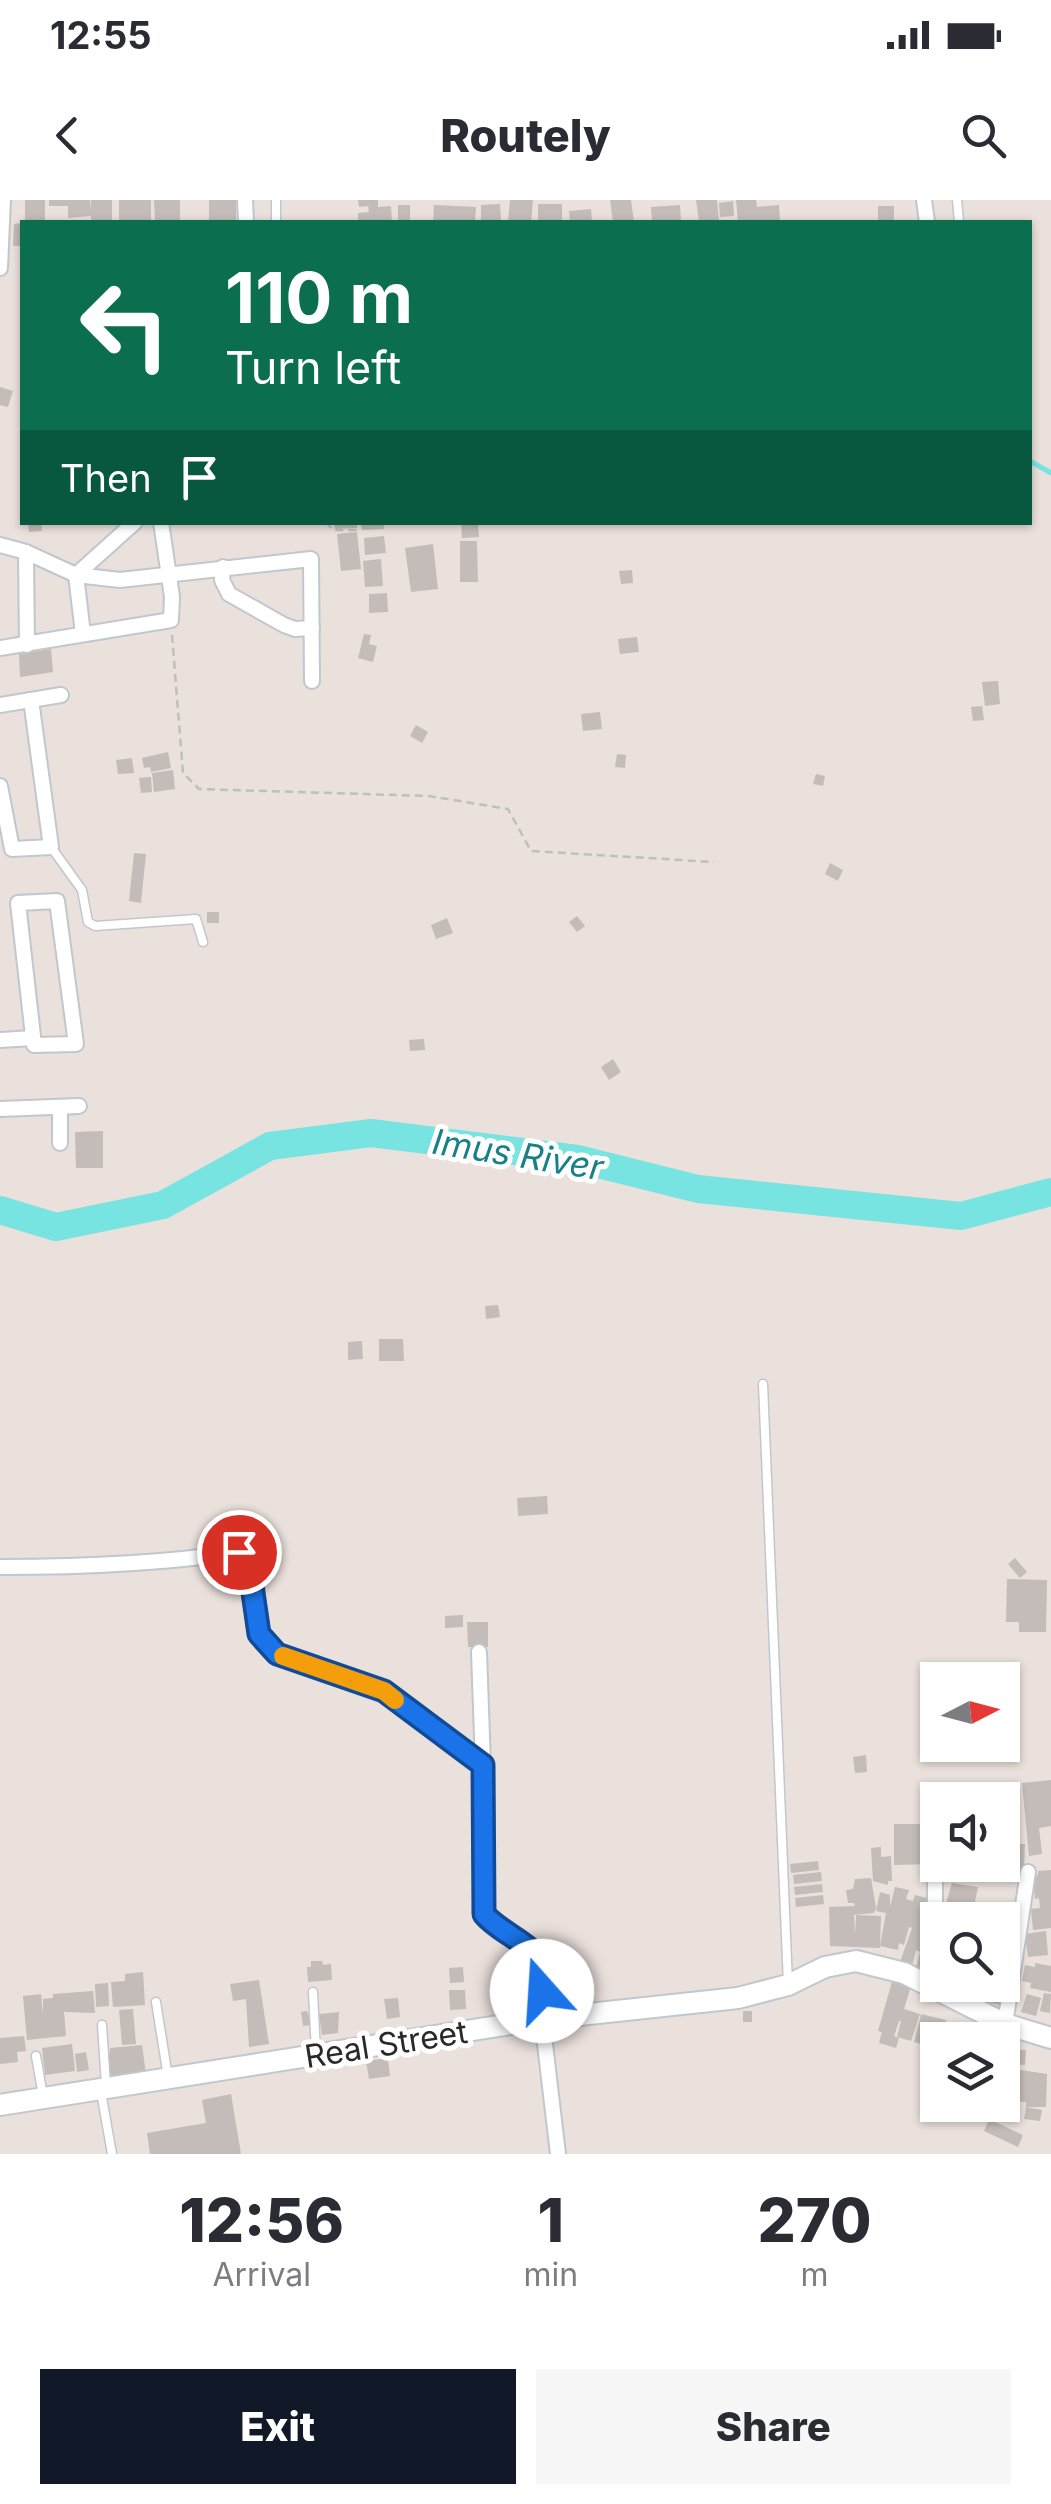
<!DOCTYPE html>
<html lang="en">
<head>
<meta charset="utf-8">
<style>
	:root { --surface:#fff; --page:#f7f7f7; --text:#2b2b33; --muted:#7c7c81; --accent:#111827 }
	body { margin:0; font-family:Inter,sans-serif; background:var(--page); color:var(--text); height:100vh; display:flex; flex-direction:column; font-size:38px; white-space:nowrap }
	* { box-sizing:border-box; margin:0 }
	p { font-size:32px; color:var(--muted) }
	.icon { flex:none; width:55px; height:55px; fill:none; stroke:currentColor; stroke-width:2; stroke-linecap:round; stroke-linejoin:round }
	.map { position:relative; height:1954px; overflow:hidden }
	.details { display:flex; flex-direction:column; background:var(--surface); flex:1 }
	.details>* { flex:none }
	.hud { position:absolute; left:20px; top:20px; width:1012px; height:305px; border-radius:0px; box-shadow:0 2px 8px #0004; background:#0b6e4f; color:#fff; overflow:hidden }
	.needle { width:65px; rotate:84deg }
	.controls { position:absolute; left:920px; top:1462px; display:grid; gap:20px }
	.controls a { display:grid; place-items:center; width:100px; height:100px; border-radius:0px; background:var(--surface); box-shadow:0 2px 8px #0004; font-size:50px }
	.pin { position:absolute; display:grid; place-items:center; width:85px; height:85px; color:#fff; margin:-42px; border:5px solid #fff; border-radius:50%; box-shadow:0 2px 10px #0007 }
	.me { position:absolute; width:110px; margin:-55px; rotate:341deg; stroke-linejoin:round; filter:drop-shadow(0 0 8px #0008) }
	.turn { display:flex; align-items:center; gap:35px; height:210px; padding:0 40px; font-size:45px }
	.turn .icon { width:130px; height:130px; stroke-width:2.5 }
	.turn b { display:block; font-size:70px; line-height:85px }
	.then { display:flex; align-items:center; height:95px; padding:0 40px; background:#0003; gap:20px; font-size:38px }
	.eta { display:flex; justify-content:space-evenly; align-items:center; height:170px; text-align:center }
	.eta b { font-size:60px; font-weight:800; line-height:70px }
	.button { display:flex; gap:20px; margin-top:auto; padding:20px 40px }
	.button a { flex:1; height:115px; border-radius:0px; background:var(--accent); color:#fff; font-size:40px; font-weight:800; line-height:115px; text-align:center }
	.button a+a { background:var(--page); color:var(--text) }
	.status { display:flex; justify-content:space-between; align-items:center; height:70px; padding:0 50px; background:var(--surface); direction:ltr }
	.status svg { height:28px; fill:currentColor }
	header { display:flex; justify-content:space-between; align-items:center; height:130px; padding:0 40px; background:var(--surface); font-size:45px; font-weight:800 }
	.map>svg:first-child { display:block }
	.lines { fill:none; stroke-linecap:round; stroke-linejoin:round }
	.stream { stroke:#77e4e2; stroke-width:5 }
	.river { stroke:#77e4e2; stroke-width:28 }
	.building { fill:#c3bcb8 }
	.lane-casing { stroke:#c1c7cf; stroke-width:11 }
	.street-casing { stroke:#c1c7cf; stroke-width:18 }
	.secondary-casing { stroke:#c1c7cf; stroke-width:24 }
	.path { stroke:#bfbfbf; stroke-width:2.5; stroke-dasharray:8 5; stroke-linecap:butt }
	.lane { stroke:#fff; stroke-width:8 }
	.street { stroke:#fff; stroke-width:14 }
	.secondary { stroke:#fff; stroke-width:20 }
	.route-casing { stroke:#114b97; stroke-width:25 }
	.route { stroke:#1a73e8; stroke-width:18 }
	.slow { stroke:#f59e0b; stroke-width:18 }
	.labels { text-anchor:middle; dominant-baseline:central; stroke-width:10; stroke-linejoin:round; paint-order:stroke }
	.street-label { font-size:32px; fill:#292929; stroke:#fff }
	.water-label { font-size:35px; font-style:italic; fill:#188188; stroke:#fff }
</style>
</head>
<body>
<div class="status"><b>12:55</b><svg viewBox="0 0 49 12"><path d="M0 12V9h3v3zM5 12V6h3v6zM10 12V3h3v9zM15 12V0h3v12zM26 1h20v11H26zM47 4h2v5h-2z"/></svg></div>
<header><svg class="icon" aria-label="back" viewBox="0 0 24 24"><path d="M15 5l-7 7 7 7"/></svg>Routely<svg class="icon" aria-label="search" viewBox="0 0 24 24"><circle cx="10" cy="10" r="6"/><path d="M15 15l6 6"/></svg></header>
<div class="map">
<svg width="1051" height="1954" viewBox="0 0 1051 1954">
	<rect width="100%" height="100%" fill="#eae0dc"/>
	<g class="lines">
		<path class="stream" d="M1030 261 1051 273"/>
		<path class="river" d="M0 1010 56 1027 163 1005 270 946 371 933 578 959 698 989 961 1016 1051 992"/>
	</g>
	<g class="building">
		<rect x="25" y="0" width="20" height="22"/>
		<path d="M49 0H90V10L91 0H112V22H91V16L68 18V6H49Z"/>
		<rect x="119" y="0" width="32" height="22"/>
		<path d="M154 0H180V22H155Z"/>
		<rect x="209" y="0" width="27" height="22"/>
		<path d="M358 0H378V7L391 6 392 22H358V13L369 12 368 6 359 7Z"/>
		<path d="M510 0H533L531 22H508Z"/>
		<path d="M610 0H631L634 22H613Z"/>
		<path d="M696 0H717L719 21 699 22Z"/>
		<path d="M736 0H756L757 7 779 5 780 22H738Z"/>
		<path d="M733 1 734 16 720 17 719 3Z"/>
		<path d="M500 4 501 22H481V5Z"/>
		<rect x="538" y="4" width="24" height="18"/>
		<rect x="398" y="5" width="12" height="17"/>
		<path d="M434 5 476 7 475 22H433Z"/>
		<path d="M680 5 681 22H652L651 7Z"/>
		<rect x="878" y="6" width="16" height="16"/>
		<path d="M591 9 592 22H570L569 11Z"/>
		<path d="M22 23V46H13L14 24Z"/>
		<path d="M0 187 13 191 8 207 0 205Z"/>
		<path d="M28 322H41L42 331 29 332Z"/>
		<path d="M334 322H357V328L335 329Z"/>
		<path d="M361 322H384V329L362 330Z"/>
		<path d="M461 322H478L479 337 462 338Z"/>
		<path d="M357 332 361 369 341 371 337 334Z"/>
		<path d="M384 336 386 353 365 355 364 338Z"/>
		<path d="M460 341H477L478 382H460Z"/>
		<path d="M433 344 438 389 411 392 405 348Z"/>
		<path d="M381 359 383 386 365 387 363 361Z"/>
		<path d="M632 370 633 383 621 384 619 371Z"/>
		<path d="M387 393 388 412 369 413V394Z"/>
		<path d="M364 434 371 435 369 444 377 446 373 462 358 458Z"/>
		<path d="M637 437 639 452 620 454 618 439Z"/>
		<path d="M51 449 53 472 20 477 19 454Z"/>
		<path d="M998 481 1000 504 985 506 982 482Z"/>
		<path d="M982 506 984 520 973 521 971 507Z"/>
		<path d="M600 512 602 529 583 531 581 514Z"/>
		<path d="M416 525 428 532 422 543 410 536Z"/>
		<path d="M168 552 171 568 151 572 150 567 144 568 142 558Z"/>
		<path d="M617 554 626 555 625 568 615 567Z"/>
		<path d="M132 558 134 573 118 574 116 560Z"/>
		<path d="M173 570 175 589 154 592 152 573Z"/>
		<path d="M816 574 825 576 823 586 813 584Z"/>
		<path d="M151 577 152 592 141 593 139 578Z"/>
		<path d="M134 653 146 654 141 703 129 701Z"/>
		<path d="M830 663 843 670 838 681 825 674Z"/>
		<rect x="207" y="712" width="12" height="11"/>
		<path d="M577 716 585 726 577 732 569 722Z"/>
		<path d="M447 718 453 733 436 739 431 725Z"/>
		<path d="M424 839 425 850 410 851 409 840Z"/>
		<path d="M613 859 621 872 609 880 601 867Z"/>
		<path d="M103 931V968H76L75 932Z"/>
		<path d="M498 1105 500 1117 486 1119 485 1106Z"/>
		<path d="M379 1139H403L404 1161H379Z"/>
		<path d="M362 1141 363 1159 348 1160V1142Z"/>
		<path d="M547 1296 548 1314 518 1316 517 1298Z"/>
		<path d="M1015 1358 1027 1372 1020 1378 1008 1364Z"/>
		<path d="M1007 1379 1047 1380 1046 1432H1019V1422H1006Z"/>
		<path d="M463 1415V1427L445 1428V1416Z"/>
		<path d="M467 1422H488V1447H468Z"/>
		<path d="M866 1555 867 1572 855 1573 853 1557Z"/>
		<path d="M1051 1580V1626L1039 1628 1042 1654 1029 1656 1022 1583Z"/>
		<path d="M894 1624H930V1664L894 1665Z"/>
		<path d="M1002 1643 1025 1644 1024 1668 1002 1667Z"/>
		<path d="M881 1647V1657L891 1656 892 1681H888V1685L873 1681 871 1648Z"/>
		<path d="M818 1661 819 1670 791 1673 790 1664Z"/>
		<path d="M945 1665H980V1682L945 1681Z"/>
		<path d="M1051 1670V1728L1033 1730 1031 1709 1040 1708 1039 1698 1035 1699 1033 1675H1038V1671Z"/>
		<path d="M821 1672 822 1681 794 1684 793 1675Z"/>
		<path d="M871 1678 876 1708 874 1713 854 1715 855 1735 856 1715 881 1716 880 1748 830 1746 829 1707 855 1706 854 1703H848L846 1690 853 1689 855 1679Z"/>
		<path d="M952 1683 978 1687 974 1706 966 1705 963 1720 942 1717Z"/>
		<path d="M822 1684 823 1692 795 1695 794 1687Z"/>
		<path d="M895 1687 909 1690 906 1699 913 1701 915 1695 931 1699 926 1732 930 1734 925 1754 933 1757 929 1772 916 1768 920 1752 916 1750 912 1766 900 1762 912 1728 909 1727 904 1745 899 1743 898 1750 880 1746 886 1713 876 1711 880 1692 890 1695V1707Z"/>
		<path d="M823 1695 824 1704 796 1707 795 1698Z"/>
		<path d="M1002 1706 1018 1709 1016 1721 999 1718Z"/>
		<path d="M1002 1721 1019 1724 1012 1775 1002 1774Z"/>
		<path d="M1046 1731 1048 1755 1028 1757 1025 1734Z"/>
		<path d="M311 1761H322L323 1765 331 1764 332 1780 308 1782 307 1767H311Z"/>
		<path d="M1035 1763 1051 1766V1792L1030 1788 1031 1783 1022 1781 1025 1765 1035 1767Z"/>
		<path d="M463 1767 464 1782 450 1783 449 1768Z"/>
		<path d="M143 1772 145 1805 113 1807 111 1782 125 1781V1774Z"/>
		<path d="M893 1778 912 1783 904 1809 920 1814 911 1841 897 1837 901 1821H899L894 1836 899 1838 896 1848 879 1843 882 1832 878 1831Z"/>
		<path d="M1002 1778 1010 1780 1003 1806 974 1798 978 1785H1002Z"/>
		<path d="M259 1780 269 1844 249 1847 246 1799 233 1801 230 1784Z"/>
		<path d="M576 1781 586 1793 582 1797 571 1785Z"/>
		<path d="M108 1783 109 1806 96 1807 95 1784Z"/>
		<path d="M449 1790H465L466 1809 450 1810Z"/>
		<path d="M93 1791 95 1813 64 1812 66 1836 27 1840 23 1796 41 1794 43 1815V1799L53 1798V1794Z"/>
		<path d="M1044 1793 1051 1794 1050 1813 1040 1811Z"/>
		<path d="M1027 1794 1041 1798 1036 1816 1021 1812Z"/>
		<path d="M398 1798 400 1817 387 1819 384 1799Z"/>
		<path d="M133 1809 136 1844 122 1845 119 1810Z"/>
		<path d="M307 1811 312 1825 303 1826 301 1812Z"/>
		<rect x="743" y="1811" width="9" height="11"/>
		<path d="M339 1812 338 1833 322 1835 319 1814Z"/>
		<path d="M921 1814 946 1820 945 1826 967 1832 965 1840H938V1849L914 1842Z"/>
		<path d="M24 1836 26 1851 17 1852 18 1862 0 1864V1838Z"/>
		<path d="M72 1844 75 1871 45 1875 42 1848Z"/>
		<path d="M142 1845 146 1874 110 1877 107 1853H110V1848Z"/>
		<path d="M929 1847 938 1850V1863L925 1859Z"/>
		<path d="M1009 1850H1026L1025 1865 1009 1864Z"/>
		<path d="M86 1852 89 1870 77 1872 75 1854Z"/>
		<path d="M388 1858 390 1876 369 1879 366 1861Z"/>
		<path d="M1002 1866 1014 1868 1008 1899 1002 1898Z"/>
		<path d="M1014 1869 1047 1874 1046 1907H1026V1902L1013 1901Z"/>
		<path d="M231 1894 241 1954H150L147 1933 206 1923 202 1900Z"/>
		<path d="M1026 1907 1042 1910 1040 1921 1024 1919Z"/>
		<path d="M989 1919 1023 1935 1018 1947 984 1931Z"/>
	</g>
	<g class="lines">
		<defs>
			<g id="lane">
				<path d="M276 0V22"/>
				<path d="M957 0 959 22"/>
				<path d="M51 647 82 690 88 722 95 726 196 719 203 742"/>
				<path d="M763 1184 788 1784"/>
				<path d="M313 1792 316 1852"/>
				<path d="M156 1802 168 1877"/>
				<path d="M102 1825 106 1885"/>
				<path d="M36 1856 43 1896"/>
				<path d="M101 1892 112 1954"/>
			</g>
			<g id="street">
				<path d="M245 0 246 22"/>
				<path d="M924 0 927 22"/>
				<path d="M0 68 3 0"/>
				<path d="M0 345 26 352 76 375 120 380 311 359 312 481"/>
				<path d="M26 352 27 445"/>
				<path d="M223 367 222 380 229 394 284 425 295 429 312 428"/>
				<path d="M83 434 76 375 135 322"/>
				<path d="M0 448 171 420 172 397 161 322"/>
				<path d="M0 505 61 495"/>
				<path d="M0 586 12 649 51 647 31 500"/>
				<path d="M57 701 76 844 34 845 18 703Z"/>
				<path d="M0 840 33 838"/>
				<path d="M60 907V943"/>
				<path d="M0 909 79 906"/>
				<path d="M0 1367C80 1367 160 1364 239 1352L247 1357 259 1434 277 1454 383 1491 483 1565 484 1714 493 1726 530 1749 541 1762 542 1819 558 1954"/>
				<path d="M479 1452 483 1565"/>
				<path d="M935 1788V1632"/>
				<path d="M1005 1824 1028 1672"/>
			</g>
			<path id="secondary" d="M0 1905 542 1819 738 1798 788 1785 825 1767 856 1761 904 1773 1005 1824 1051 1838"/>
		</defs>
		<use href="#lane" class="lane-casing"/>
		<use href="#street" class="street-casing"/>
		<use href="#secondary" class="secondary-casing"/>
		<g class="path">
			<path d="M326 322 333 330H359"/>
			<path d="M172 435 183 573 199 589 429 596 508 609 531 651 714 662"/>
		</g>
		<use href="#lane" class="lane"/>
		<use href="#street" class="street"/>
		<use href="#secondary" class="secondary"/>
	</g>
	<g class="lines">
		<defs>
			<path id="route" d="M239 1352 248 1358 259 1434 277 1454 384 1491 483 1565 484 1714C498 1732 536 1745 541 1765 543 1772 542 1783 542 1791"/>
		</defs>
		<use href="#route" class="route-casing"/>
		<use href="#route" class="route"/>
		<path class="slow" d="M283 1456 384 1491 395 1500"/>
	</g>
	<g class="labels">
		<g class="street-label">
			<text transform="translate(386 1844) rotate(-9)">Real Street</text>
		</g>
		<g class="water-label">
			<text transform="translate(518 954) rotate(9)">Imus River</text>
		</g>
	</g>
</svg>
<div class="controls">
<a><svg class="needle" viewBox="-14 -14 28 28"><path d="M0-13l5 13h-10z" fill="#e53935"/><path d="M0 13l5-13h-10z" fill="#7c7c81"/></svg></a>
<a><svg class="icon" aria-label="sound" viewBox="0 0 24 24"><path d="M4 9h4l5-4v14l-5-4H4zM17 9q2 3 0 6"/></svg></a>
<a><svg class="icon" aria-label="search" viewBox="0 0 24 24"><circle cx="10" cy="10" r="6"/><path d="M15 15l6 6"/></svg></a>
<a><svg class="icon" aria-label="layers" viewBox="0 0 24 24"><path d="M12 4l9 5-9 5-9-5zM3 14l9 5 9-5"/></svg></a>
</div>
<div class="pin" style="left:239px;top:1352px;background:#d93025"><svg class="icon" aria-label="arrive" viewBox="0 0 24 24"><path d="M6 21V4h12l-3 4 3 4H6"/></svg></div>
<svg class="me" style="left:542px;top:1791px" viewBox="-20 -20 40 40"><circle r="19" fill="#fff"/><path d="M0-13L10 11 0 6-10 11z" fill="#1a73e8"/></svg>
<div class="hud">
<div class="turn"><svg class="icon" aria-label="left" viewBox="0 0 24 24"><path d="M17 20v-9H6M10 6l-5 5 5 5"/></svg><div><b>110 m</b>Turn left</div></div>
<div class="then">Then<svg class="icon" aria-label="arrive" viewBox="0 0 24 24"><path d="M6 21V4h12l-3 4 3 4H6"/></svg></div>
</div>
</div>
<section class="details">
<div class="eta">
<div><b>12:56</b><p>Arrival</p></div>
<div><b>1</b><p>min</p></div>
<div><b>270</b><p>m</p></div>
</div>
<div class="button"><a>Exit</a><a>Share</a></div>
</section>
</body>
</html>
